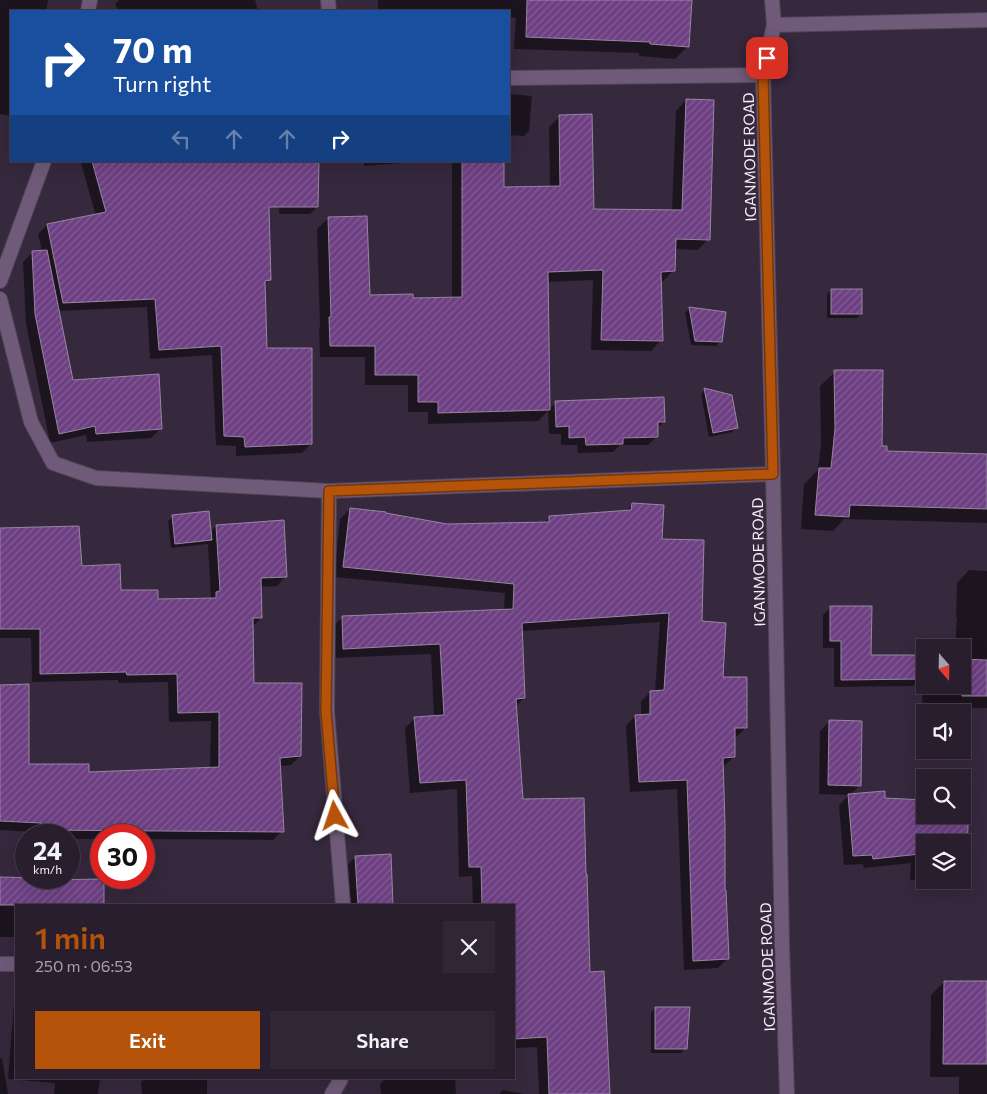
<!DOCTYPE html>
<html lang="en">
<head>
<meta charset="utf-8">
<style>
	:root { --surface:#281e2e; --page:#302736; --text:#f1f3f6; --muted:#a5a2aa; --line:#443c4a; --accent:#b45309 }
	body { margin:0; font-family:Commissioner,sans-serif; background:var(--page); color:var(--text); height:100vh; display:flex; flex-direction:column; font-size:19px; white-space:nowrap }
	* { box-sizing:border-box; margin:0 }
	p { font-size:16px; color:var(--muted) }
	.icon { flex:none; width:28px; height:28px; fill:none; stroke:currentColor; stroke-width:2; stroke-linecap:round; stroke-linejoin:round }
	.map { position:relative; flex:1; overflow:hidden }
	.drawer { position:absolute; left:15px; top:904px; width:500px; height:175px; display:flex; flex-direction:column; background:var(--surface); border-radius:0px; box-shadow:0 5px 20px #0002,0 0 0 1px var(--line) }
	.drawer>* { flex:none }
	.top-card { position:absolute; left:10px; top:10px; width:500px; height:152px; border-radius:0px; box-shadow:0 5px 20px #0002,0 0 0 1px var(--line); background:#1a4fa0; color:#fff; overflow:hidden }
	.needle { width:32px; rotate:160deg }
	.tools { position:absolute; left:916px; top:639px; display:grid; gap:10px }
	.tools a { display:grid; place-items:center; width:55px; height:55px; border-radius:0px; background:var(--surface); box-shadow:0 5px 20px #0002,0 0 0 1px var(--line); font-size:25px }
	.speed { position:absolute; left:15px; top:824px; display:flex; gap:10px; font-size:25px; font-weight:700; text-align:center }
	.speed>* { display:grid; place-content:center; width:65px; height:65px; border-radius:50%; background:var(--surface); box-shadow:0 5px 20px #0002,0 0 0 1px var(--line); line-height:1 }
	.speed small { font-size:12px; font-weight:400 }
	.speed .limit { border:8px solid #d22; background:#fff; color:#111 }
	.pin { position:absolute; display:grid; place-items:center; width:42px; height:42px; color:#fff; margin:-21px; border-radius:10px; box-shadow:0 2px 8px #0006 }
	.me { position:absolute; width:55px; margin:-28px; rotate:355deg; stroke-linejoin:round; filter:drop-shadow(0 0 4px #0008) }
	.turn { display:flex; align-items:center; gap:18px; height:105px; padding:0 20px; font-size:22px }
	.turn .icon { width:65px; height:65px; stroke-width:2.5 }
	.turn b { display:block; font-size:35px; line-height:42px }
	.lanes { display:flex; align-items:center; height:48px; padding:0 20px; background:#0003; justify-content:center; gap:25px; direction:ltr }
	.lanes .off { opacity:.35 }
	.round { display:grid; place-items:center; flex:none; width:52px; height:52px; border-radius:0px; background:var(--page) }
	.summary { display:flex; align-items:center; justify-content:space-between; height:85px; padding:0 20px }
	h1 { font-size:30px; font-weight:600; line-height:38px; color:var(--accent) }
	.primary-button { display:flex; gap:10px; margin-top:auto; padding:10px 20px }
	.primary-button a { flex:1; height:58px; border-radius:0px; background:var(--accent); color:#fff; font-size:20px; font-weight:600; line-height:58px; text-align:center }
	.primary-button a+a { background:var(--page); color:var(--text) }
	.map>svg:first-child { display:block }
	.shadow { fill:#0007 }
	.building { fill:url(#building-hatch); stroke:#9786a0 }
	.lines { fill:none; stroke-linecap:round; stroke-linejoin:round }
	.minor-casing { stroke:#514458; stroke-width:16 }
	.minor { stroke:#6f5b79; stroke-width:14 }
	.route-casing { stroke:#753606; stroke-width:12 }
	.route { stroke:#b45309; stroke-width:9 }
	.labels { text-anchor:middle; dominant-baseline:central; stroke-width:4.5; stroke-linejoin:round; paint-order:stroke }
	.street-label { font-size:15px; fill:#f8effd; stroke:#36283d }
</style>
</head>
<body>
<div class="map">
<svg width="987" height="1094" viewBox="0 0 987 1094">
	<defs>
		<pattern id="building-hatch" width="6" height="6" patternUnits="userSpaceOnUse" patternTransform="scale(1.25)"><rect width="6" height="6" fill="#6e4083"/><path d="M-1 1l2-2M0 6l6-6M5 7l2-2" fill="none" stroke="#835c95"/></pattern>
	</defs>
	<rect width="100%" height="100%" fill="#36283d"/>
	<g class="shadow">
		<path d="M0 0H48L46 11H11V116L0 114Z"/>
		<path d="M119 0H255L258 11H119L115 4Z"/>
		<path d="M378 0H691L687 47 675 59 639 56V53L514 49 516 18 509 17V11H431V10H378Z"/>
		<path d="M509 94 532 96 529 131 524 136 509 135Z"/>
		<path d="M686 100 708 239 698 250 675 249 674 270 663 281 660 282 661 340 651 351 591 350 593 280 547 282 549 409 556 402 664 422 656 429V437L648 445H620L613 452 578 453 577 445H561V434H549L548 411 538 421 428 424V412H408V385H365V357H320L319 329 320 328 317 229 328 218 368 297 452 304V161H503L502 188 550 187 549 127 560 116 592 210 672 212 676 111Z"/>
		<path d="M82 161H246L270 280 263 286 265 349 311 444 302 453 236 456V446L216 445 212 355 150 359 147 307 58 311 74 393 161 428 151 438 87 442 86 435 50 443 26 324 23 262 33 252 42 251 38 234 47 225 96 216 81 163Z"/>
		<path d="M281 161H320V165L317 168V207L310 214H279Z"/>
		<path d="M364 161H406L404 163 364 166Z"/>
		<path d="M831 290 861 314 857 318H827V295Z"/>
		<path d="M689 309 725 313 721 341 716 346 691 345 685 313Z"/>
		<path d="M835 372 881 447 886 452 987 455V523L844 519 833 531 801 529 804 484 818 470 821 444 820 386Z"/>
		<path d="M705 390 737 428 732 432 709 437 701 394Z"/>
		<path d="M632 505 661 541 701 622 721 678 746 728 736 737H734V757L724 766 722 767 724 891 728 958 718 968 684 970 677 789 630 792 626 726 635 716H641V702L650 692H655L660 622 522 631 524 698 515 707 522 800 589 973 609 1094H539L537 1047 514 1048V905H473L472 876 459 877 457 789 410 793 405 728 415 718 434 716 431 654 334 658 332 627 342 618 504 610 505 593 334 577 340 519 350 509 447 526 543 524 549 518 625 512Z"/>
		<path d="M173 516 210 532 216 526 286 576 277 586 260 587 261 618 252 627 253 684 300 756 291 765 280 766 282 831 273 840 144 839V835H101V839H69V835H32V832L0 830V686L28 766 88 773 210 769 211 721 169 722 168 682 118 683V680L32 682 31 638H0V529L81 567 120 592 157 600 210 599 211 598 208 544 171 548 168 521Z"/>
		<path d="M969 570 987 571V708L922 707 923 676 913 686 834 687V648H823V615L831 607 870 656 921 674 925 670V685H962V648H955L957 618H956L957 583Z"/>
		<path d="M830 721 860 785 850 795 884 799 925 801V815H962L965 872 962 875V842H925V880H957L956 881 910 880 911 863 864 868 863 864 844 865 839 805 849 795 819 794 820 731Z"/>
		<path d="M356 857 392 905H351L348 864Z"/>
		<path d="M0 878 40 881 103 905H16V937H0Z"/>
		<path d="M944 982H987V1094H959V1077H930L931 995Z"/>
		<path d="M16 1001V1078H100L98 1094H54L55 1083 8 1079 14 1003Z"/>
		<path d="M655 1008 686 1048 681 1053H651V1013Z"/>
		<path d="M0 1058H2L8 1094H0Z"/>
		<path d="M146 1078H207V1094H142L141 1082Z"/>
		<path d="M386 1078H443L455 1080 456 1094H381L380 1084Z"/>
		<path d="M503 1090 525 1094H499Z"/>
	</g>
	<g class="building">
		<path d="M527 0H692L689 47 650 44V42L526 37Z"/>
		<path d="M686 99 714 100 710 240 676 239 675 271 661 272 663 341 601 340 603 270 548 272 550 410 438 413V402H418V375H375V346H330L329 317H331L328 217 367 216 370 295 413 294V298L462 297V161H504V187L560 186 559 115 592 114 594 209 682 210Z"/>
		<path d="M92 161H319L318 207H269L271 280 265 281 267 348H312V444L245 447 244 437 224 436 221 346 159 350 155 299 63 303 47 224 106 212Z"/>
		<path d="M47 250 73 380 159 374 162 429 96 434 95 426 59 434 35 314 32 251Z"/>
		<rect x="831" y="289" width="31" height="25"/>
		<path d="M689 307 726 312 722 342 695 341Z"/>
		<path d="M834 370H883L882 446H887V451L987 454V509L850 505 849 517 815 515 819 468H831L835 429Z"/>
		<path d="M704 388 732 395 738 428 713 433Z"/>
		<path d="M664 397 665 422H658V437L623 438V444L586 445 585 437 569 438V426L556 427 555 401Z"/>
		<path d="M632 503 664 505 662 539 704 540 702 621 726 623 723 677H747V728H735V757L723 758 725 823V890H726L729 959 693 961 687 780 639 782 635 715 650 714V691L664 690 669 613 522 623 525 698 516 699 523 799 584 798 586 874H587L590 972 604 971 610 1094H549L547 1037 514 1039V905H482L481 867H469L466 780 420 783 414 717 444 715 440 644 343 649 342 616 513 609 514 584 343 567 350 508 386 512V513L447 524 549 522V516L631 510Z"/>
		<path d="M209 511 212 540 175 544 172 515Z"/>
		<path d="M284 520 287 577 261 578 262 618H253L254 683H302L301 756 280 758 284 832 41 830V823L0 821V685L29 684V764H89V772L219 767V712L178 713 177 674 127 675 126 672 40 674V629H0V528L79 526 82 566 120 564 121 590H158V599L216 598V592L220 591 216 525Z"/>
		<path d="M830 606H872L871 655H922V679L841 680V641H830Z"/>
		<path d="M962 659 987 660V696H962Z"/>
		<path d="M829 720 862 721 861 786 828 785Z"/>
		<path d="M885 791V798L925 800V815H962V801L969 802 966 872H962V842H925V871H919L920 854 873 859 872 855 853 856 848 794Z"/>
		<path d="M391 854 393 905H358L355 856Z"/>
		<path d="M0 877 41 878V880L104 879V905H0Z"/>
		<path d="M944 981H987V1064H943Z"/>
		<path d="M655 1007H690L687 1049H655Z"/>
	</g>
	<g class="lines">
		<defs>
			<g id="minor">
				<path d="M328 0 329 11"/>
				<path d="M772 0 774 25 763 75 773 474 782 946 787 1094"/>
				<path d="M88 11 90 0"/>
				<path d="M774 25 987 20"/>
				<path d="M509 78 763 75"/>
				<path d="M0 281 44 161"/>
				<path d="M0 299 31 422 53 463 96 478 329 491 773 474"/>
				<path d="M329 491 327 711 343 905"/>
				<path d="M0 964H16"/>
				<path d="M332 1094 340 1081 341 1078"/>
			</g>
		</defs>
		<use href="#minor" class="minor-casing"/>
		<use href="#minor" class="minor"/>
	</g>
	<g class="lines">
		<defs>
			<path id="route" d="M335 816 326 711 329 491 773 474 763 75 767 58"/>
		</defs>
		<use href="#route" class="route-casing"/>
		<use href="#route" class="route"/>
	</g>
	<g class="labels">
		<g class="street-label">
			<text transform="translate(749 157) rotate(-91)">IGANMODE ROAD</text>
			<text transform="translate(758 562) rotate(-91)">IGANMODE ROAD</text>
			<text transform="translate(767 967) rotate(-92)">IGANMODE ROAD</text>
		</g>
	</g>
</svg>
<div class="tools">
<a><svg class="needle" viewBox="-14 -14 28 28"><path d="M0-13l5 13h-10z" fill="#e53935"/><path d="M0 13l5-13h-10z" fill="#a5a2aa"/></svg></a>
<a><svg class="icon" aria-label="sound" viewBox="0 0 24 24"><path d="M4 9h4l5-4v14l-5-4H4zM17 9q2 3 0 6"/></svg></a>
<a><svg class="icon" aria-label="search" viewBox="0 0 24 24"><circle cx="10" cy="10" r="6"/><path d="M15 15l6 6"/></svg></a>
<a><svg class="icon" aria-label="layers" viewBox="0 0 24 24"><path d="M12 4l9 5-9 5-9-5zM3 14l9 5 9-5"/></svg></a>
</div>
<div class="speed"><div>24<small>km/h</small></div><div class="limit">30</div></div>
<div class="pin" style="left:767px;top:58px;background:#d93025"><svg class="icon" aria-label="arrive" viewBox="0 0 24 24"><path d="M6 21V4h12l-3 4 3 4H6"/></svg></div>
<svg class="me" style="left:335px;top:816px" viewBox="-20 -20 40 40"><path d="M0-17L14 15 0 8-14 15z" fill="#b45309" stroke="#fff" stroke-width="4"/></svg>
<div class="top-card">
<div class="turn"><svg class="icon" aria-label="right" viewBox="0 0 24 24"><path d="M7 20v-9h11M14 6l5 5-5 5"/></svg><div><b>70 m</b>Turn right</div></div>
<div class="lanes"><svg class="icon off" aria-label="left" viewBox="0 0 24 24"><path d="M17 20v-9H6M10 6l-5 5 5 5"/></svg><svg class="icon off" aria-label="ahead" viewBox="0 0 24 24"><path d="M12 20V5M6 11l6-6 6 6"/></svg><svg class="icon off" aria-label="ahead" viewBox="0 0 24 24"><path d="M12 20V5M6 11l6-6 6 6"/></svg><svg class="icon" aria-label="right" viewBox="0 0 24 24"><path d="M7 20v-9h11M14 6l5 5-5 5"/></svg></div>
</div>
<section class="drawer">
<div class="summary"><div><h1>1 min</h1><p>250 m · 06:53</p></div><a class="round"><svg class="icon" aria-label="close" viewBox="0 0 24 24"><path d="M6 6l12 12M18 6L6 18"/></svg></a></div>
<div class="primary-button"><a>Exit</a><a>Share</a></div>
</section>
</div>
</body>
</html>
